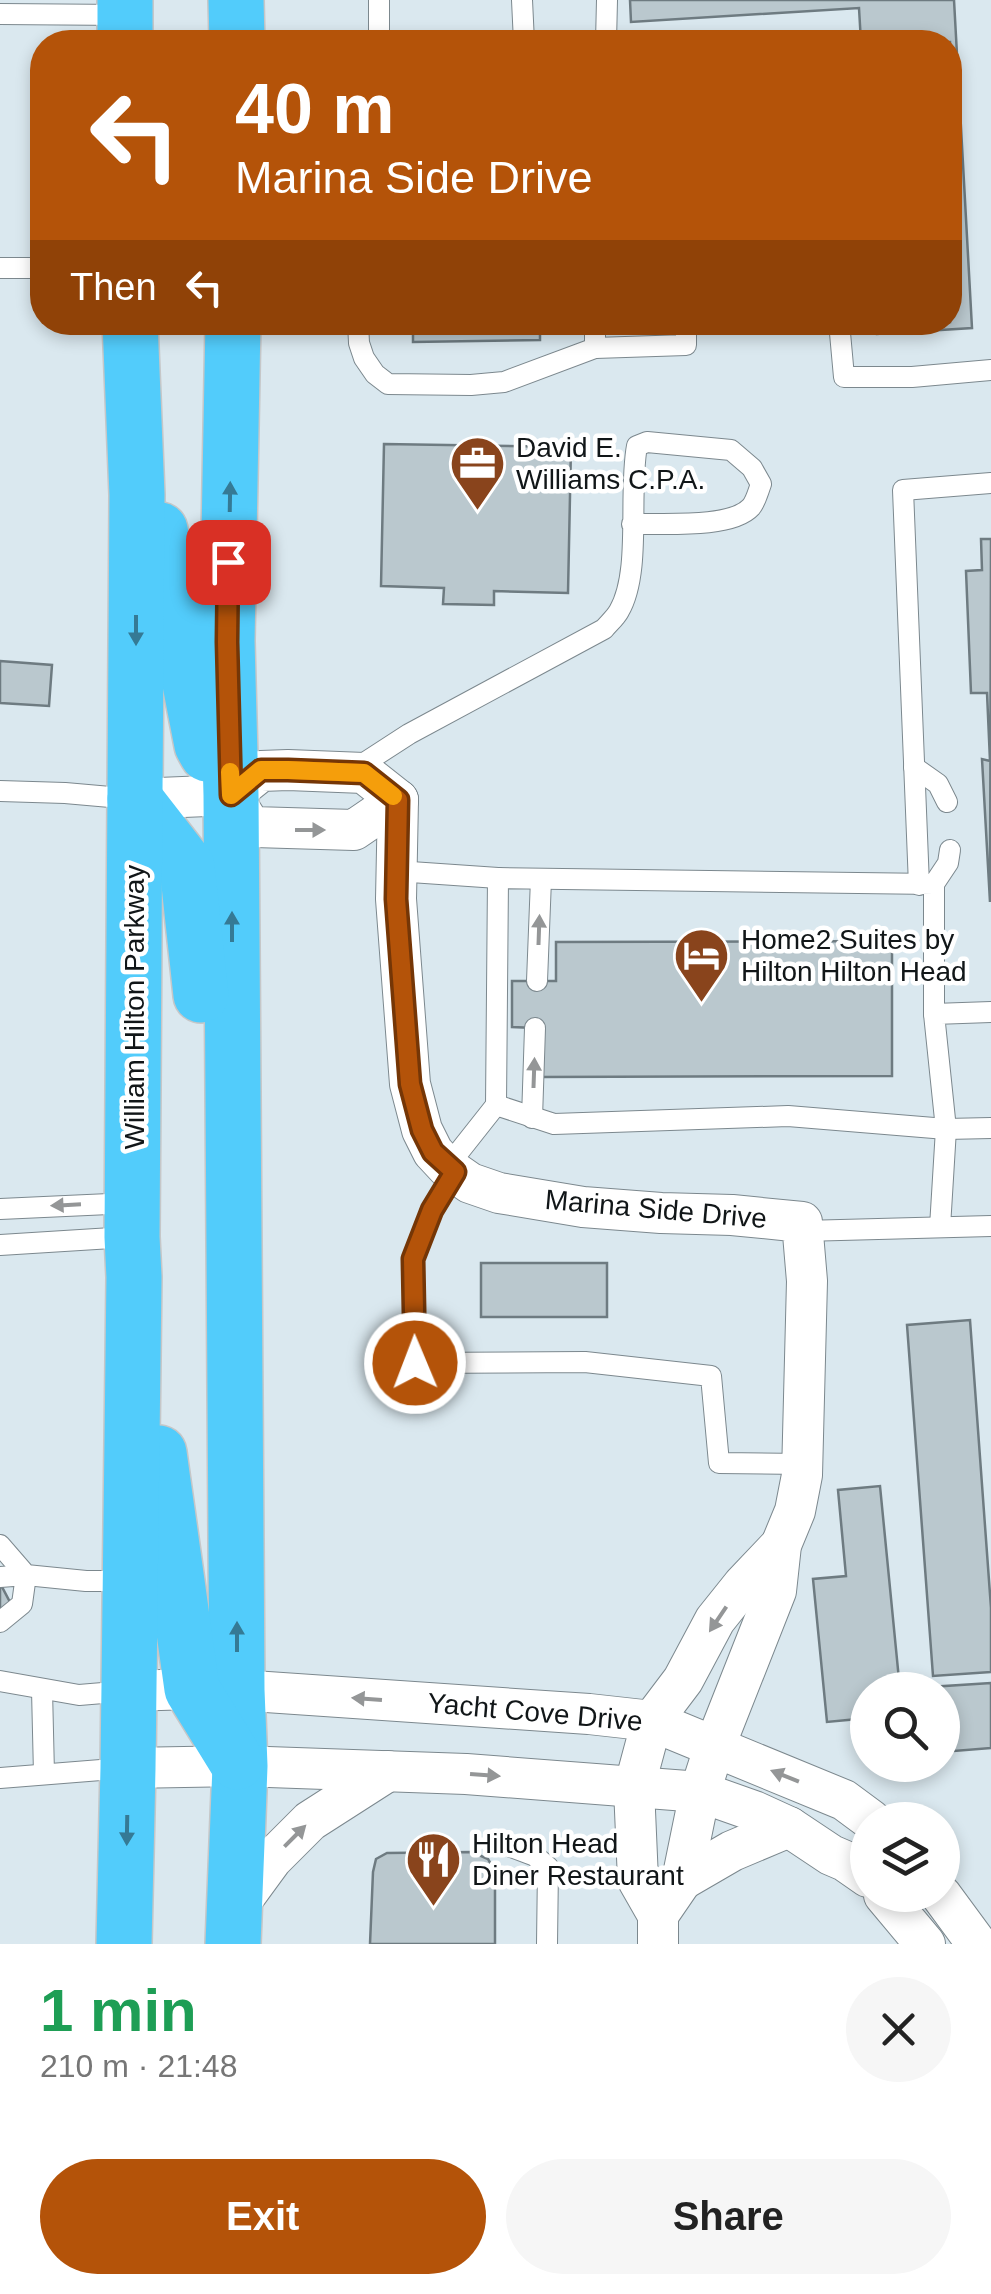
<!DOCTYPE html>
<html lang="en">
<head>
<meta charset="utf-8">
<style>
	:root { --surface:#fff; --page:#f6f6f6; --text:#222; --muted:#767676; --accent:#b45309 }
	body { margin:0; font-family:Arial,sans-serif; background:var(--page); color:var(--text); height:100vh; display:flex; flex-direction:column; font-size:38px; white-space:nowrap }
	* { box-sizing:border-box; margin:0 }
	p { font-size:32px; color:var(--muted) }
	.icon { flex:none; width:55px; height:55px; fill:none; stroke:currentColor; stroke-width:2; stroke-linecap:round; stroke-linejoin:round }
	.map { position:relative; height:1944px; overflow:hidden }
	.details { display:flex; flex-direction:column; background:var(--surface); flex:1 }
	.details>* { flex:none }
	.guide { position:absolute; left:30px; top:30px; width:932px; height:305px; border-radius:40px; box-shadow:0 5px 15px #0003; background:#b45309; color:#fff; overflow:hidden }
	.controls { position:absolute; left:850px; top:1672px; display:grid; gap:20px }
	.controls a { display:grid; place-items:center; width:110px; height:110px; border-radius:50%; background:var(--surface); box-shadow:0 5px 15px #0003; font-size:50px }
	.pin { position:absolute; display:grid; place-items:center; width:85px; height:85px; color:#fff; margin:-42px; border-radius:20px; box-shadow:0 5px 15px #0006 }
	.me { position:absolute; width:110px; margin:-55px; rotate:359deg; stroke-linejoin:round; filter:drop-shadow(0 0 8px #0008) }
	.turn { display:flex; align-items:center; gap:35px; height:210px; padding:0 40px; font-size:45px }
	.turn .icon { width:130px; height:130px; stroke-width:2.5 }
	.turn b { display:block; font-size:70px; line-height:85px }
	.then { display:flex; align-items:center; height:95px; padding:0 40px; background:#0003; gap:20px; font-size:38px }
	.round { display:grid; place-items:center; flex:none; width:105px; height:105px; border-radius:52px; background:var(--page) }
	.overview { display:flex; align-items:center; justify-content:space-between; height:170px; padding:0 40px }
	h1 { font-size:60px; font-weight:700; line-height:75px; color:#1e9e55 }
	.primary-button { display:flex; gap:20px; margin-top:auto; padding:20px 40px }
	.primary-button a { flex:1; height:115px; border-radius:60px; background:var(--accent); color:#fff; font-size:40px; font-weight:700; line-height:115px; text-align:center }
	.primary-button a+a { background:var(--page); color:var(--text) }
	.map>svg:first-child { display:block }
	.building { fill:#bac8ce; stroke:#6e7b81; stroke-width:2.5 }
	.lines { fill:none; stroke-linecap:round; stroke-linejoin:round }
	.lane-casing { stroke:#7c888e; stroke-width:22 }
	.street-casing { stroke:#7c888e; stroke-width:42 }
	.highway-casing { stroke:#c6c7c8; stroke-width:58 }
	.lane { stroke:#fff; stroke-width:20 }
	.street { stroke:#fff; stroke-width:40 }
	.highway { stroke:#52ccfb; stroke-width:55 }
	.oneway { fill:#357a95 }
	.oneway2 { fill:#949697 }
	.route-casing { stroke:#753606; stroke-width:25 }
	.route { stroke:#b45309; stroke-width:18 }
	.slow { stroke:#f59e0b; stroke-width:18 }
	.labels { text-anchor:middle; dominant-baseline:central; stroke-width:9; stroke-linejoin:round; paint-order:stroke }
	.poi-label { font-size:28px; fill:#111618; stroke:#fff; text-anchor:start }
	.street-label { font-size:28px; fill:#111618; stroke:#fff }
</style>
</head>
<body>
<div class="map">
<svg width="991" height="1944" viewBox="0 0 991 1944">
	<rect width="100%" height="100%" fill="#dae8ef"/>
	<g class="building">
		<path d="M630 0H954L972 328 877 334 876 322H950V42H861L859 8 631 22Z"/>
		<path d="M413 322H540V340L413 342Z"/>
		<path d="M384 444 571 447 568 593 494 591V605L443 604 444 588 381 586Z"/>
		<path d="M981 539H991L990 902 982 759 990 761 987 693H971L966 571 982 570Z"/>
		<path d="M0 661 52 665 49 706 0 703Z"/>
		<path d="M892 941V1076L542 1077 535 1028 512 1027V981H556V942Z"/>
		<rect x="481" y="1263" width="126" height="54"/>
		<path d="M970 1320 991 1608V1672L933 1676 907 1325Z"/>
		<path d="M880 1486 900 1690H868V1718L827 1722 813 1579 846 1576 838 1490Z"/>
		<path d="M0 1583 12 1606 0 1612Z"/>
		<path d="M991 1683V1748L942 1752V1690H931L930 1687Z"/>
		<path d="M472 1852 488 1859 495 1871V1944H370L373 1872 376 1859 387 1853Z"/>
	</g>
	<g class="lines">
		<defs>
			<g id="lane">
				<path d="M379 0V42"/>
				<path d="M522 0 524 42"/>
				<path d="M0 14 123 15"/>
				<path d="M606 42 607 0"/>
				<path d="M0 268H42"/>
				<path d="M358 322 359 343 364 358 375 374 388 384 471 385 504 382 595 348"/>
				<path d="M595 322V348L686 345V322"/>
				<path d="M839 322 844 377H912L991 370"/>
				<path d="M914 767 938 784 947 802"/>
				<path d="M352 771 409 734 604 629C609 623 616 617 619 611 642 572 628 493 637 446L647 442 731 450 752 468 761 484C758 492 756 501 751 507 731 529 661 523 632 524"/>
				<path d="M0 791 65 793 133 799"/>
				<path d="M396 871 498 878"/>
				<path d="M934 884 948 863 950 850"/>
				<path d="M919 885 903 490 991 483"/>
				<path d="M537 981 541 879"/>
				<path d="M496 1105 554 1124 788 1116 946 1129 991 1128"/>
				<path d="M532 1118 535 1028"/>
				<path d="M447 1167 496 1105 498 878 934 884V1014"/>
				<path d="M455 1172 432 1210 413 1259 415 1363 585 1362 711 1376 719 1463 802 1464"/>
				<path d="M0 1209 131 1203"/>
				<path d="M940 1227 946 1129 934 1014 991 1012"/>
				<path d="M803 1231 991 1226"/>
				<path d="M0 1245 128 1237"/>
				<path d="M0 1545 26 1575 86 1581H128"/>
				<path d="M0 1577 26 1575 22 1604 0 1622"/>
				<path d="M0 1681 79 1695 127 1691"/>
				<path d="M42 1690 44 1774"/>
				<path d="M0 1778 126 1768"/>
				<path d="M511 1847 535 1856 548 1867 547 1944"/>
			</g>
			<g id="street">
				<path d="M231 795 251 827 354 830 398 800"/>
				<path d="M135 799 231 795 261 771 288 770 364 773 398 800"/>
				<path d="M398 800 396 899 410 1084 422 1130 433 1152 447 1167 470 1183 499 1193 583 1207 661 1213 732 1215 802 1222 807 1281 802 1475 795 1511 781 1545 776 1591 714 1748 700 1792 682 1880 658 1915"/>
				<path d="M129 1691 192 1689 237 1690 589 1714 652 1721 844 1800 871 1820"/>
				<path d="M128 1768 240 1766 466 1774 700 1792 754 1811 789 1827 831 1855 845 1861 868 1877"/>
				<path d="M682 1880 732 1851 789 1827"/>
				<path d="M884 1895 925 1944"/>
				<path d="M941 1895 977 1944"/>
				<path d="M234 1911 272 1859 310 1821 388 1771"/>
				<path d="M658 1944V1915L638 1880 634 1788 652 1721 683 1680 715 1620 743 1585 781 1545"/>
			</g>
			<g id="highway">
				<path d="M125 0V42"/>
				<path d="M236 0 237 42"/>
				<path d="M233 322 227 641 231 795 237 1690 240 1766 233 1944"/>
				<path d="M160 530 202 745 207 754"/>
				<path d="M135 799 187 866 201 995"/>
				<path d="M159 1453 192 1689 237 1762"/>
				<path d="M124 1944 128 1768 134 1277 132 1237 137 495 130 322"/>
			</g>
		</defs>
		<use href="#lane" class="lane-casing"/>
		<use href="#street" class="street-casing"/>
		<use href="#highway" class="highway-casing"/>
		<use href="#lane" class="lane"/>
		<use href="#street" class="street"/>
		<use href="#highway" class="highway"/>
	</g>
	<defs><path id="oneway-solid" d="M-6-.8H1V-3.2L6.5 0L1 3.2V.8H-6Z" transform="scale(2.5)"/></defs>
	<g class="oneway">
		<use href="#oneway-solid" transform="translate(230 497) rotate(-89)"/>
		<use href="#oneway-solid" transform="translate(136 630) rotate(90)"/>
		<use href="#oneway-solid" transform="translate(232 927) rotate(-90)"/>
		<use href="#oneway-solid" transform="translate(237 1637) rotate(-90)"/>
		<use href="#oneway-solid" transform="translate(127 1830) rotate(91)"/>
	</g>
	<g class="oneway2">
		<use href="#oneway-solid" transform="translate(310 830)"/>
		<use href="#oneway-solid" transform="translate(539 930) rotate(-88)"/>
		<use href="#oneway-solid" transform="translate(534 1073) rotate(-88)"/>
		<use href="#oneway-solid" transform="translate(66 1205) rotate(177)"/>
		<use href="#oneway-solid" transform="translate(718 1619) rotate(124)"/>
		<use href="#oneway-solid" transform="translate(367 1699) rotate(-176)"/>
		<use href="#oneway-solid" transform="translate(485 1775) rotate(4)"/>
		<use href="#oneway-solid" transform="translate(785 1776) rotate(-158)"/>
		<use href="#oneway-solid" transform="translate(295 1836) rotate(-45)"/>
	</g>
	<g class="lines">
		<defs>
			<path id="route" d="M228 562 227 642 231 795 261 770H288L364 773 398 800 396 899 410 1084 422 1130 433 1152 455 1172 432 1210 413 1259 415 1363"/>
		</defs>
		<use href="#route" class="route-casing"/>
		<use href="#route" class="route"/>
		<path class="slow" d="M230 772 231 795 261 770H288L364 773 393 796"/>
	</g>
	<defs>
		<symbol id="office-pin" viewBox="-11 -11 22 30"><path d="M0 17L-7.5 6A9.5 9.5 0 1 1 7.5 6Z" fill="#89441c" stroke="#fff"/><path d="M-6-3h4V-5.5h4V-3h4V5H-6ZM-1-4.5V-3h2v-1.5ZM-6 0V1H6V0Z" fill="#fff"/></symbol>
		<symbol id="hotel-pin" viewBox="-11 -11 22 30"><path d="M0 17L-7.5 6A9.5 9.5 0 1 1 7.5 6Z" fill="#89441c" stroke="#fff"/><path d="M-6-4.5h1.5V1H6V5H4.5V3h-9V5H-6ZM-4 0a1.8 1.8 0 1 1 3.6 0ZM.5 0V-2.5h3Q6-2.5 6 0Z" fill="#fff"/></symbol>
		<symbol id="restaurant-pin" viewBox="-11 -11 22 30"><path d="M0 17L-7.5 6A9.5 9.5 0 1 1 7.5 6Z" fill="#89441c" stroke="#fff"/><path d="M-5-6h1v4h1v-4h1v4h1v-4h1v5L-1.5 .5V6h-2V.5L-5-1ZM5-6V6H3V1.5H1.5Q1.5-4 5-6Z" fill="#fff"/></symbol>
	</defs>
	<g fill-rule="evenodd">
		<use href="#office-pin" x="446" y="432" width="63" height="86"/>
		<use href="#hotel-pin" x="670" y="924" width="63" height="86"/>
		<use href="#restaurant-pin" x="402" y="1828" width="63" height="86"/>
	</g>
	<g class="labels">
		<g class="poi-label">
			<text x="516" y="447">David E.<tspan x="516" dy="32">Williams C.P.A.</tspan></text>
			<text x="741" y="939">Home2 Suites by<tspan x="741" dy="32">Hilton Hilton Head</tspan></text>
			<text x="472" y="1843">Hilton Head<tspan x="472" dy="32">Diner Restaurant</tspan></text>
		</g>
		<g class="street-label">
			<text transform="translate(134 1007) rotate(-90)">William Hilton Parkway</text>
			<text transform="translate(656 1209) rotate(5)">Marina Side Drive</text>
			<text transform="translate(535 1712) rotate(5)">Yacht Cove Drive</text>
		</g>
	</g>
</svg>
<div class="controls">
<a><svg class="icon" aria-label="search" viewBox="0 0 24 24"><circle cx="10" cy="10" r="6"/><path d="M15 15l6 6"/></svg></a>
<a><svg class="icon" aria-label="layers" viewBox="0 0 24 24"><path d="M12 4l9 5-9 5-9-5zM3 14l9 5 9-5"/></svg></a>
</div>
<div class="pin" style="left:228px;top:562px;background:#d93025"><svg class="icon" aria-label="arrive" viewBox="0 0 24 24"><path d="M6 21V4h12l-3 4 3 4H6"/></svg></div>
<svg class="me" style="left:415px;top:1363px" viewBox="-20 -20 40 40"><circle r="17" fill="#b45309" stroke="#fff" stroke-width="3"/><path d="M0-11L8 9 0 5-8 9z" fill="#fff"/></svg>
<div class="guide">
<div class="turn"><svg class="icon" aria-label="left" viewBox="0 0 24 24"><path d="M17 20v-9H6M10 6l-5 5 5 5"/></svg><div><b>40 m</b>Marina Side Drive</div></div>
<div class="then">Then<svg class="icon" aria-label="left" viewBox="0 0 24 24"><path d="M17 20v-9H6M10 6l-5 5 5 5"/></svg></div>
</div>
</div>
<section class="details">
<div class="overview"><div><h1>1 min</h1><p>210 m · 21:48</p></div><a class="round"><svg class="icon" aria-label="close" viewBox="0 0 24 24"><path d="M6 6l12 12M18 6L6 18"/></svg></a></div>
<div class="primary-button"><a>Exit</a><a>Share</a></div>
</section>
</body>
</html>
